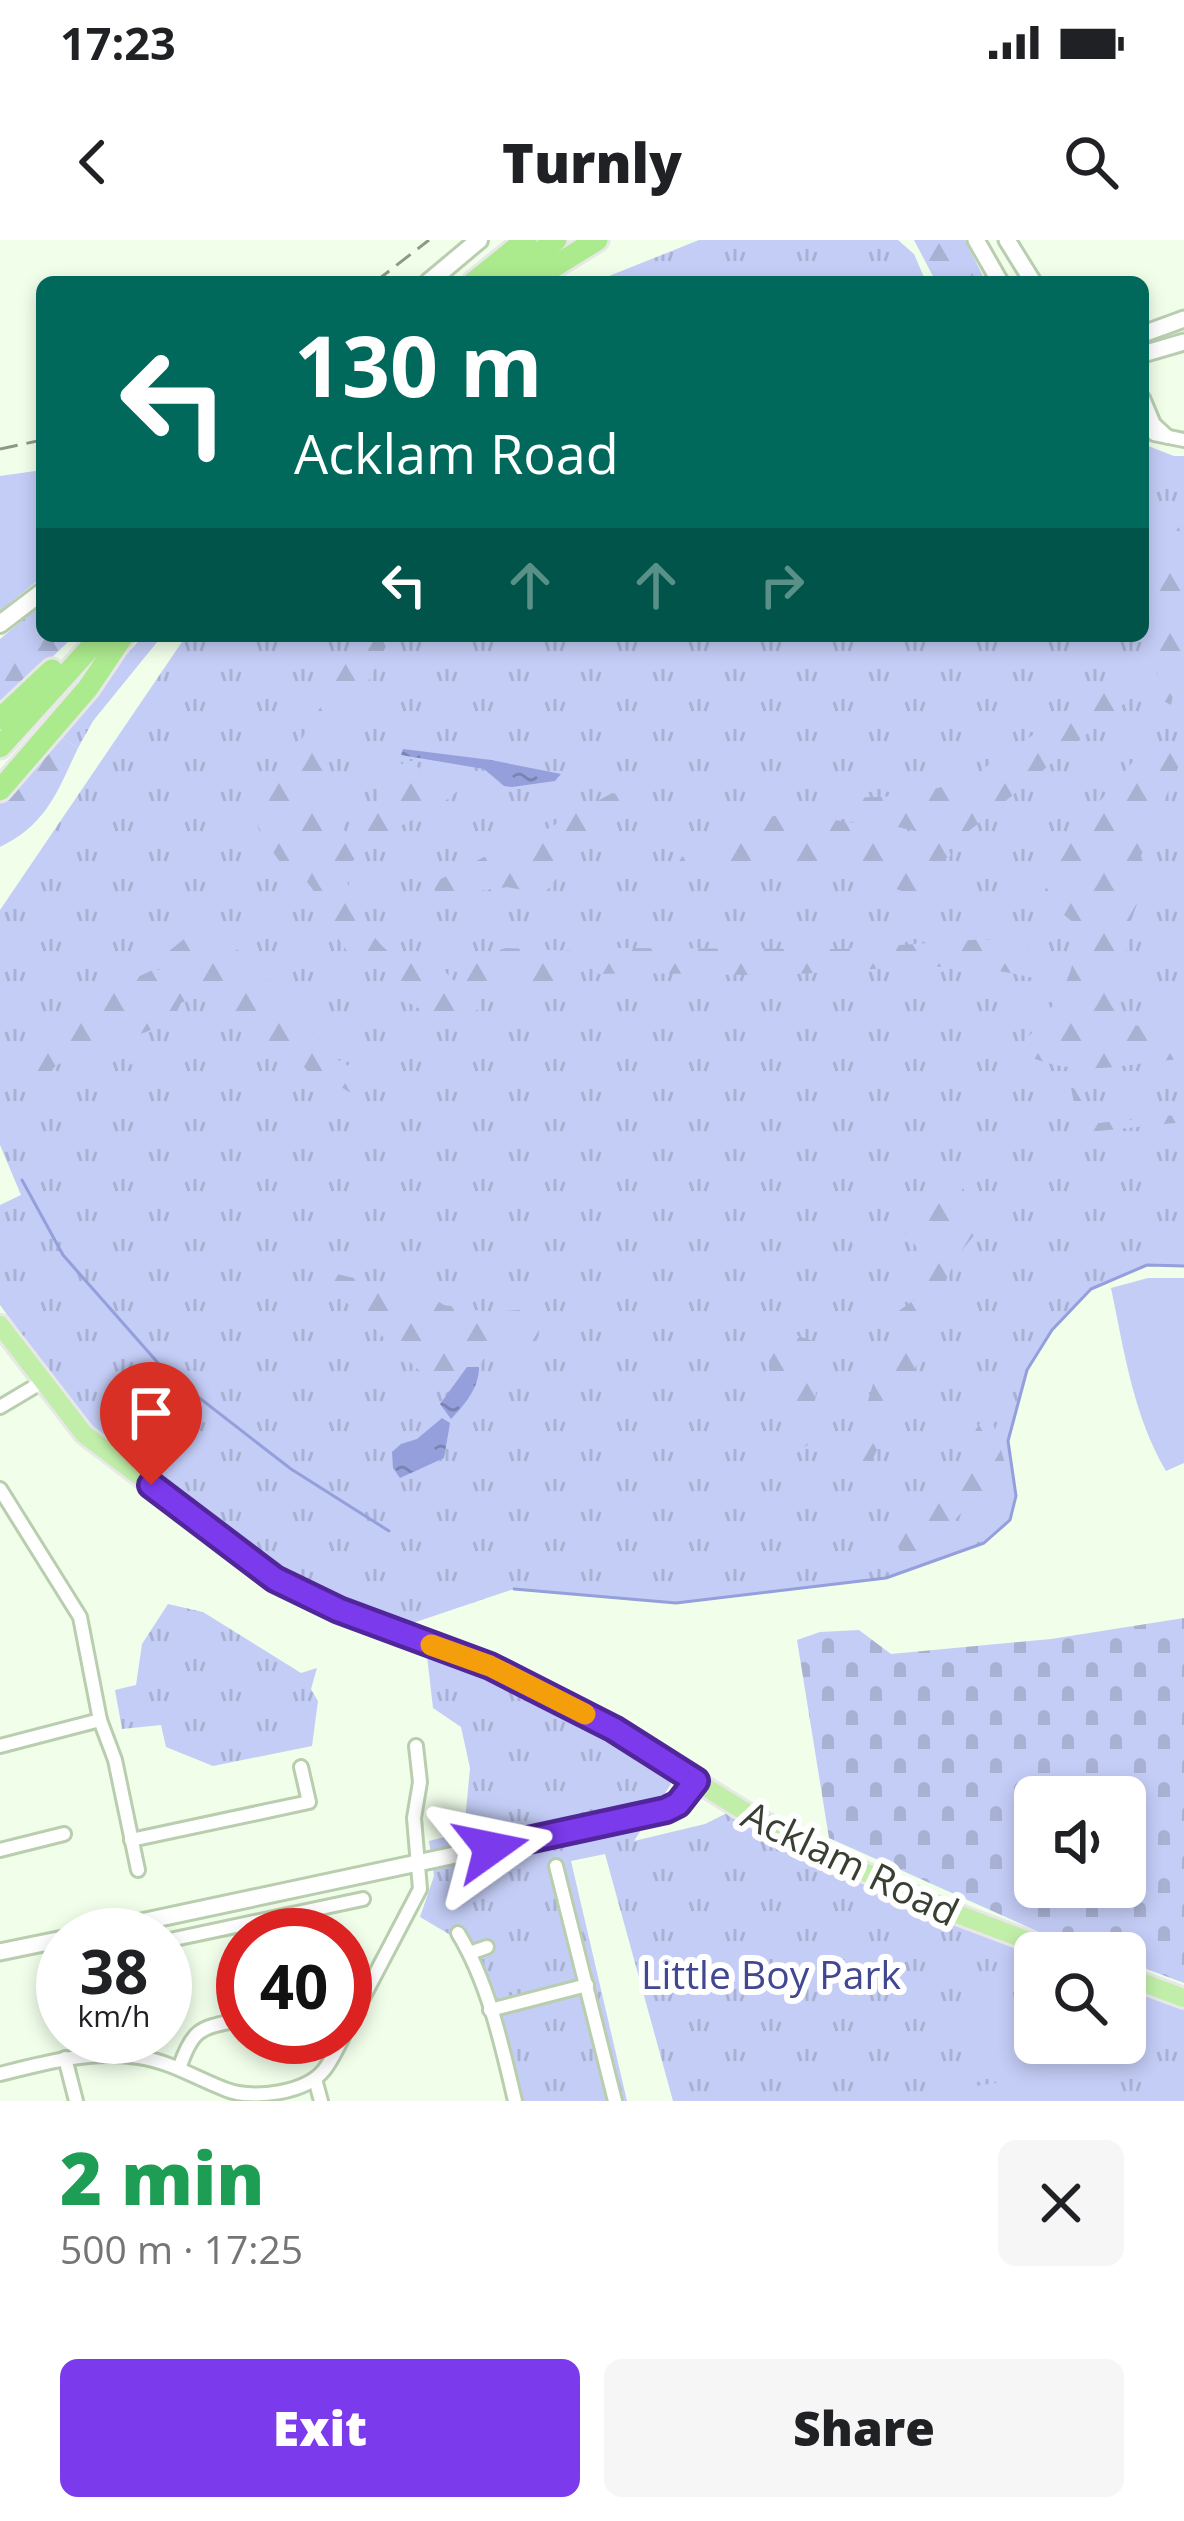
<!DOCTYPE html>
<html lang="en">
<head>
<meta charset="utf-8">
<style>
	:root { --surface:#fff; --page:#f6f6f6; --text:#202124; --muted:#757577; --accent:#7c3aed }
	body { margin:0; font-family:"Open Sans",sans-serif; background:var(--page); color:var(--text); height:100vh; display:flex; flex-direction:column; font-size:45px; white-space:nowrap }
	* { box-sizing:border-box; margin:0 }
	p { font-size:39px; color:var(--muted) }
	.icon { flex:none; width:66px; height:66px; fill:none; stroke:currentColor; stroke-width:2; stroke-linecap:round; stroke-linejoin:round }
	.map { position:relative; height:1861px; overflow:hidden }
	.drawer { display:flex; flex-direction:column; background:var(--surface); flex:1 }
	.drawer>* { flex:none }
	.top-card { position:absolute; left:36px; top:36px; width:1113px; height:366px; border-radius:18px; box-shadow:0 6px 18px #0003; background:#00695c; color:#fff; overflow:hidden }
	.controls { position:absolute; left:1014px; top:1536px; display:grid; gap:24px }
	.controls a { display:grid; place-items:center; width:132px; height:132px; border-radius:18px; background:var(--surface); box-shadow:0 6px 18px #0003; font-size:60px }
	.speed { position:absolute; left:36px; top:1668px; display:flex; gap:24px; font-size:60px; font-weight:700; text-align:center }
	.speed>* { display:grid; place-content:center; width:156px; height:156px; border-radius:50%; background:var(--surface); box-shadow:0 6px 18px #0003; line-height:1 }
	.speed small { font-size:30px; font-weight:400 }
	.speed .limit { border:18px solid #d22; background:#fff; color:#111 }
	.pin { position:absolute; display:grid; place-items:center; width:102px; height:102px; color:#fff; margin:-123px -51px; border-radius:50% 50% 50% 0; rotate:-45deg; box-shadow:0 0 12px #0007 }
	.pin .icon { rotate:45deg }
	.me { position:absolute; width:132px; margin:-66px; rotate:78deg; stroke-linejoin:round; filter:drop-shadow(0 0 9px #0008) }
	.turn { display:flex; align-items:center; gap:42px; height:252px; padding:0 60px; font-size:54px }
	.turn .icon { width:156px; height:156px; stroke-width:2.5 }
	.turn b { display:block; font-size:84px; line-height:102px }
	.lanes { display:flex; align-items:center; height:114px; padding:0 60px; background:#0003; justify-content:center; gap:60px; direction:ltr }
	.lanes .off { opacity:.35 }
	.round { display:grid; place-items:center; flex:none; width:126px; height:126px; border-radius:18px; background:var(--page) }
	.headline { display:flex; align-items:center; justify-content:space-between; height:204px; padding:0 60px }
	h1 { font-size:72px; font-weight:800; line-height:90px; color:#1e9e55 }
	.cta { display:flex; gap:24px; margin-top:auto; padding:24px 60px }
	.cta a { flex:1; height:138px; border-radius:18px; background:var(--accent); color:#fff; font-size:48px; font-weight:800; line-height:138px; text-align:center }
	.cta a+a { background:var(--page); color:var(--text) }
	.status { display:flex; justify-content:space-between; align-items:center; height:84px; padding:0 60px; background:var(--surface); direction:ltr }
	.status svg { height:33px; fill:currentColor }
	header { display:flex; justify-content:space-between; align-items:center; height:156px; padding:0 60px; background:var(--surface); font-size:54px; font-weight:800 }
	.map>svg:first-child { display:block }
	.grass { fill:url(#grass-tufts) }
	.forest { fill:url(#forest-firs) }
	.cemetery { fill:url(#cemetery-stones); fill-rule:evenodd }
	.pitch { fill:#c4cdf6 }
	.water { fill:url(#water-ripples) }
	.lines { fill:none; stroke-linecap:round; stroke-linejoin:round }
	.stream { stroke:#949fdb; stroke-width:3 }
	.minor-casing { stroke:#b8ceae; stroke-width:18 }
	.tertiary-casing { stroke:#b8ceae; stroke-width:21 }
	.secondary-casing { stroke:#b8ceae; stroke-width:22 }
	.primary-casing { stroke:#e7e8e7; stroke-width:24 }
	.trunk-casing { stroke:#e7e8e7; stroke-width:27 }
	.minor { stroke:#fff; stroke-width:12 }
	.tertiary { stroke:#fff; stroke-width:15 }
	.secondary { stroke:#fff; stroke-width:16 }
	.primary { stroke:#c1efaa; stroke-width:18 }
	.trunk { stroke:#acea8e; stroke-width:21 }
	.rail { stroke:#8d9988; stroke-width:3; stroke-dasharray:18 9; stroke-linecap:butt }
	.route-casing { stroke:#51269a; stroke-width:30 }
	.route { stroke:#7c3aed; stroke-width:21 }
	.slow { stroke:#f59e0b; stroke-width:21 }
	.labels { text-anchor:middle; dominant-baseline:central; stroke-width:12; stroke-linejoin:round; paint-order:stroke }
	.street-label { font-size:39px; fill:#374033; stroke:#fff }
	.park-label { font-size:39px; fill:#414891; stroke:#fff }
</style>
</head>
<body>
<div class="status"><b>17:23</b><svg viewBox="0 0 49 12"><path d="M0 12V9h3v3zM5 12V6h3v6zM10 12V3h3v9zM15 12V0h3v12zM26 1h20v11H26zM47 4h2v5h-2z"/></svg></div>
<header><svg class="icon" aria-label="back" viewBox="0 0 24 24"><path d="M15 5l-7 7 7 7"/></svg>Turnly<svg class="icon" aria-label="search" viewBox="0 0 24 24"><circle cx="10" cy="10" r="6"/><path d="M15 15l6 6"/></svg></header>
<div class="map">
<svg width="1184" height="1861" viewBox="0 0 1184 1861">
	<defs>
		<pattern id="grass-tufts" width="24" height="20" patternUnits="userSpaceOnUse" patternTransform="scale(3)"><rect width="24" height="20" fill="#c4cdf6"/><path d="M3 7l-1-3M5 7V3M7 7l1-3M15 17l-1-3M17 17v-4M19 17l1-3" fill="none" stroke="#a9b1d3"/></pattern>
		<pattern id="forest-firs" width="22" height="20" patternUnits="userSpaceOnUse" patternTransform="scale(3)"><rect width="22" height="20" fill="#c4cdf6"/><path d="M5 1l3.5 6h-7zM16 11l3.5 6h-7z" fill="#a9b1d3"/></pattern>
		<pattern id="cemetery-stones" width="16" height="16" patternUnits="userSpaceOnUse" patternTransform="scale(3)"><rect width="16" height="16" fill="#c4cdf6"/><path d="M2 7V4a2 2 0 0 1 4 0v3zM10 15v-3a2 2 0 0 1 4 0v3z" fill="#a9b1d3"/></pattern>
		<pattern id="water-ripples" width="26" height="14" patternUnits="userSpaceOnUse" patternTransform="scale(3)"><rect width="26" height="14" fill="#949fdb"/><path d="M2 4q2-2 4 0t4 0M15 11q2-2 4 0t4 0" fill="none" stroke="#7a83b2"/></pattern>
	</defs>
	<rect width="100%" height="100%" fill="#f0feea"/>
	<g class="grass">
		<path d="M699 0H898L914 14 926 42H594Z"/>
		<path d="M1143 204 1174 216H1184V1026L1147 1025 1091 1049 1052 1090 1027 1130 1008 1201 1016 1256 1010 1280 984 1303 886 1338 676 1363 514 1349 401 1387 346 1367 278 1333 87 1185 0 1065V965L21 955 0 905V670L186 396H1143Z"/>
		<path d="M143 396H162L93 481 78 508 56 494Z"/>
		<path d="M168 1364 203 1372 301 1433 317 1428 311 1449 318 1461 312 1506 213 1526 166 1507 161 1485 122 1489 115 1450 136 1445 142 1404Z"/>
		<path d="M427 1416 546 1462 661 1525 671 1544 634 1601 705 1584 739 1567 1044 1713H1035V1803H1125V1744L1184 1768V1861H673L605 1614 571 1621 627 1861H515L469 1706 420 1677 434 1636 429 1601 464 1592 470 1528 461 1487 433 1468Z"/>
	</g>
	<g class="forest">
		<path d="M914 0H965L986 42H936Z"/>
		<path d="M1184 272V406L1171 465 1160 459 1152 385 1143 377V319L1177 290Z"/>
		<path d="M42 364V396H74L0 468V399Z"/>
		<path d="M362 396H391L362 454 333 490 326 546 342 579 346 599C361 591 365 575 378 564L382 538 391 535 405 521H413L421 531 468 537C442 588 314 593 356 668 365 684 375 701 390 713 404 723 419 717 435 723 444 727 446 735 455 741L464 740 466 719 506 708 574 711 579 717 569 755C533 762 503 744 467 752L482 768C455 781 427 778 403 758 394 750 391 734 381 728 370 720 356 723 348 712 330 690 325 667 311 647 303 635 291 633 282 624 272 613 254 580 249 566L290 519Z"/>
		<path d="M1118 439 1130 445 1131 458 969 591C934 596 872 591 852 557 953 560 985 529 1063 473 1081 460 1101 452 1118 439Z"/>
		<path d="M56 494 78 508C57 552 47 584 0 607V558Z"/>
		<path d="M1154 506 1169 510 1180 523 1141 616 1147 636 1128 689 1118 783 1140 786 1184 781V819C1121 823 1085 840 1024 815L1023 803C1051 773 1085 725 1074 683L1049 663 1044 653 1069 592 1089 574 1142 511Z"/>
		<path d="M612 553 624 555 628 564 596 584 588 597 562 616 559 635 544 654 507 647 443 656 435 651 433 643 484 617 513 608Z"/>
		<path d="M786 574C840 580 893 587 945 604L951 615 939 623 930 653 912 655 852 632 761 624 734 633 708 624 682 627 678 623 691 603 757 579Z"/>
		<path d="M189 695C245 705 269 723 285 778 323 791 309 795 332 815 345 827 363 830 376 842L377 849 349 852 338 845 319 843C310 835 302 822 292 817 285 813 280 815 274 810 246 789 227 740 181 763L172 782 130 798 141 814 132 825 119 813 107 809C70 834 58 801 36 860L27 840 18 837 23 819 72 790 94 761 124 743 153 730 171 729 169 711Z"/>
		<path d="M985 699 1028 710 1045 736 1037 739C945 714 851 735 757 735 705 735 652 732 599 734L592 726V717L615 708 843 709Z"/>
		<path d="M1071 848 1083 849 1089 884 1184 874V882L1080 893Z"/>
		<path d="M956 931 980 988 959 1014 929 1074 917 1124 855 1257 851 1231 854 1209 875 1137 898 1111 897 1072 914 1060 926 1020 907 994 885 998 862 1009 852 1004 854 983 883 984 895 978 897 967Z"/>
		<path d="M333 1033 429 1056 444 1065 488 1072 538 1069 539 1095 534 1105 492 1103 479 1127C458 1125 460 1147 444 1154L331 1048 327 1039Z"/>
		<path d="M790 1093 827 1106 830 1124 816 1151 810 1203 796 1214 786 1207C782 1171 802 1157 769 1128L770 1113Z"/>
		<path d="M986 1176 992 1180 1009 1237 999 1258 963 1271 915 1321 903 1320 898 1306C910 1275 935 1253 955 1226 968 1210 971 1192 986 1176Z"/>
	</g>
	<path class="cemetery" d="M1184 1378V1743L1125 1721V1713H1101L1039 1692 829 1598 797 1400 820 1392 859 1390 891 1414 1051 1399ZM1035 1557H1125V1647H1035Z"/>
	<g class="pitch">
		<path d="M42 230V337L0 371V236Z"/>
		<path d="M1148 1038H1184V1223L1166 1231C1133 1175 1124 1110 1111 1048Z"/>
		<path d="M1035 1762V1803H1045L1048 1828 982 1838 972 1772Z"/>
		<path d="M1085 1829 1089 1861H959L957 1849Z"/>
	</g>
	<g class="water">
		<path d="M403 509 491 520 561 534 555 541 512 547 504 546 484 529 401 515Z"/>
		<path d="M467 1127H479C479 1148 465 1164 451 1179L440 1164Z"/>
		<path d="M442 1178 450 1183 444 1218 400 1238 393 1228 392 1212 401 1204 417 1199Z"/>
	</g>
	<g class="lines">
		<g class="stream">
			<path d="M22 940 63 1015 166 1132 291 1229 389 1291"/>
			<path d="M514 1349 676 1363 886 1338 984 1303 1010 1280 1016 1256 1008 1201 1027 1130 1052 1090 1091 1049 1147 1025 1184 1026"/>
		</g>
		<defs>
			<g id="minor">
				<path d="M1143 158 1154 184 1168 197"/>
				<path d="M1143 182 1154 194 1184 200"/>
				<path d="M0 1167 42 1142"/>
				<path d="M0 1249 80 1377 100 1480 115 1520 138 1630"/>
				<path d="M0 1506 100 1480"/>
				<path d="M131 1600 309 1562 301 1527"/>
				<path d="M0 1610 64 1594"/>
				<path d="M556 1626 615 1861"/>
				<path d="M458 1693C488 1742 502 1805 515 1861"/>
				<path d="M165 1701 363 1659"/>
				<path d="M470 1713 487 1707"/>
				<path d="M58 1725 63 1723"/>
				<path d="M490 1770 587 1745"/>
				<path d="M345 1792 420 1649 414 1578 420 1542 416 1506"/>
				<path d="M65 1818 76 1861"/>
				<path d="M180 1826C194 1785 203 1788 243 1779"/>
				<path d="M0 1834C47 1822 91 1810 139 1817 172 1822 197 1839 227 1850 253 1860 306 1853 324 1830 332 1820 337 1808 343 1797"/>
				<path d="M315 1839 321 1861"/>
			</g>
			<g id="tertiary">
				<path d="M976 0 1000 42"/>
				<path d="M1007 0 1033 42"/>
				<path d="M1143 94 1184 79"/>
				<path d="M1143 114 1184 102"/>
				<path d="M80 1695 666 1570 678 1564 696 1541"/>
				<path d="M0 1712 63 1699"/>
			</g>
			<g id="secondary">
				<path d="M429 42 479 0"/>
				<path d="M0 384 42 352"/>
			</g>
			<g id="primary">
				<path d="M0 1085 84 1194 275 1339 339 1370 490 1426 613 1489 747 1573 850 1625 936 1666 1061 1713"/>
				<path d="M1125 1736 1184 1758"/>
			</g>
			<g id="trunk">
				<path d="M474 42 526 0"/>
				<path d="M502 42 556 0"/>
				<path d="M529 42 597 0"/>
				<path d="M0 479 52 430"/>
				<path d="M0 507 101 396"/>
				<path d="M0 550 88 448 123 396"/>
			</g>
		</defs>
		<use href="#minor" class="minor-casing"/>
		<use href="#tertiary" class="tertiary-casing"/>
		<use href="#secondary" class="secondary-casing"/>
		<use href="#primary" class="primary-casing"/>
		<use href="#trunk" class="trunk-casing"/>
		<use href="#minor" class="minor"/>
		<use href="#tertiary" class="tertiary"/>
		<use href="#secondary" class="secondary"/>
		<use href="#primary" class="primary"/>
		<use href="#trunk" class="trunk"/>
		<g class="rail">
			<path d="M375 42 429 0"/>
			<path d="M0 209 42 200"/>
		</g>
	</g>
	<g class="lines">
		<defs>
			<path id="route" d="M151 1245 275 1339 339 1370 490 1426 614 1489 696 1541 678 1564 666 1570 491 1608"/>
		</defs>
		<use href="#route" class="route-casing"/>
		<use href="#route" class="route"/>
		<path class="slow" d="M431 1405 490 1426 585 1474"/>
	</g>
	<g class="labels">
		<g class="street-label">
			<text transform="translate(851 1622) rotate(26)">Acklam Road</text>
		</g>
		<g class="park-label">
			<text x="771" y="1733">Little Boy Park</text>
		</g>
	</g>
</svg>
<div class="controls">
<a><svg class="icon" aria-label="sound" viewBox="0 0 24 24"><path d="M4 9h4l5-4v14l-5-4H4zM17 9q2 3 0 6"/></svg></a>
<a><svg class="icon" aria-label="search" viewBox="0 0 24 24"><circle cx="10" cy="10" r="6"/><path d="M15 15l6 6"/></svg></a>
</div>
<div class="speed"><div>38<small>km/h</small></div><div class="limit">40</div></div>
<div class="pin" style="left:151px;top:1245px;background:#d93025"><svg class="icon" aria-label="arrive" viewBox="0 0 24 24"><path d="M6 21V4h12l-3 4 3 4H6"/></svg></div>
<svg class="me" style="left:491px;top:1608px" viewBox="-20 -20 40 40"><path d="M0-17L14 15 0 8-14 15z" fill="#7c3aed" stroke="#fff" stroke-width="4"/></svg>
<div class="top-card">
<div class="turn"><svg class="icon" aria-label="left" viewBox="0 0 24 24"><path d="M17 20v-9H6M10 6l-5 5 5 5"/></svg><div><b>130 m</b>Acklam Road</div></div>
<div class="lanes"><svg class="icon" aria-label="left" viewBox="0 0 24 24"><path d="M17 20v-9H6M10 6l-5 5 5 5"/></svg><svg class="icon off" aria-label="ahead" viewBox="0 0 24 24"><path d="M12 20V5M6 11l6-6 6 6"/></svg><svg class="icon off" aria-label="ahead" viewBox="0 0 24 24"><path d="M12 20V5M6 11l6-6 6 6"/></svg><svg class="icon off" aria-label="right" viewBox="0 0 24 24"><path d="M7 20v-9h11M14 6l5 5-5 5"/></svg></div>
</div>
</div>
<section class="drawer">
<div class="headline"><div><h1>2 min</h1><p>500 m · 17:25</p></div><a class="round"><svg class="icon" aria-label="close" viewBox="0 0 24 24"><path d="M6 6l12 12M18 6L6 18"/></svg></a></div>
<div class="cta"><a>Exit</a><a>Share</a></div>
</section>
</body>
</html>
